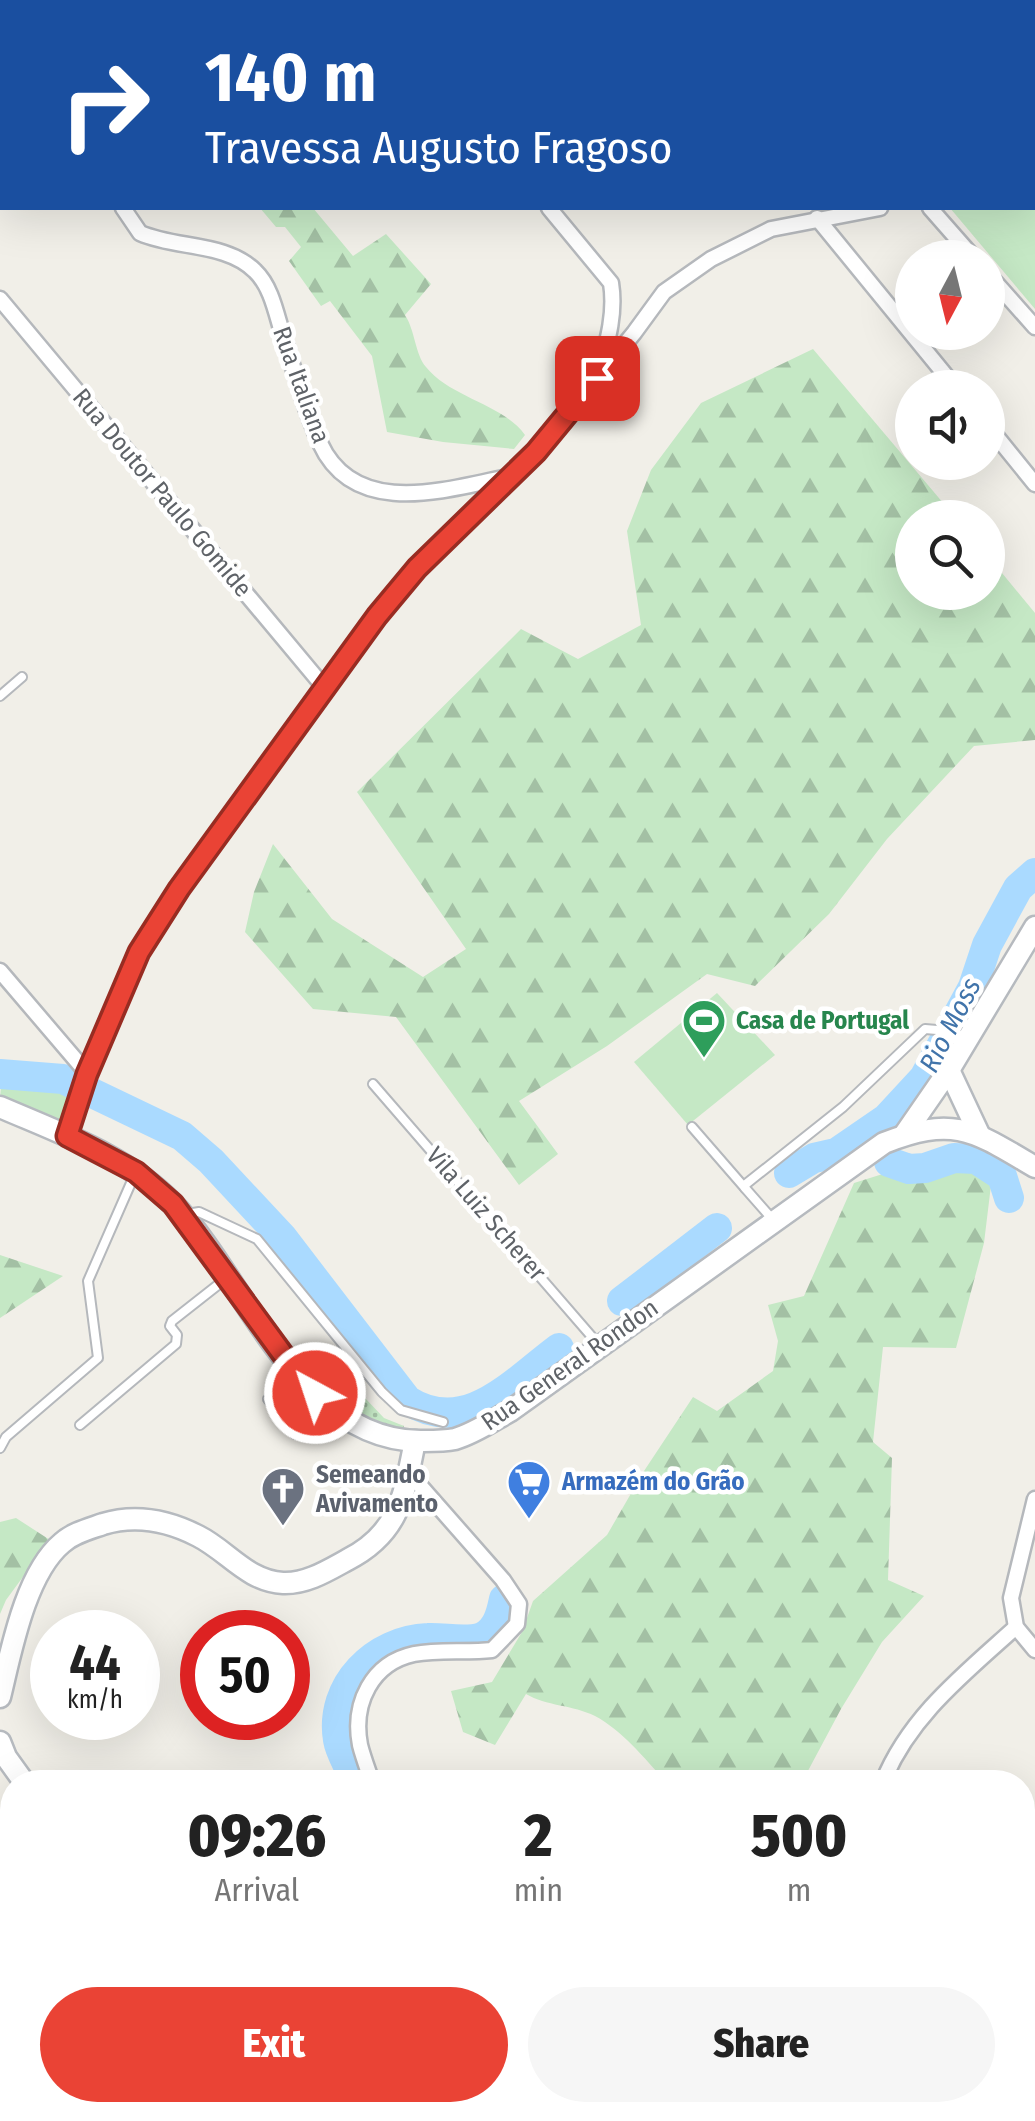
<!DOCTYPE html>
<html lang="en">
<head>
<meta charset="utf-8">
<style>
	:root { --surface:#fff; --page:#f6f6f6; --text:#222; --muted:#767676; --accent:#ea4335 }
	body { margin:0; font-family:"Fira Sans Condensed",sans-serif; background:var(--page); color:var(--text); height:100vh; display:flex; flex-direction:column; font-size:38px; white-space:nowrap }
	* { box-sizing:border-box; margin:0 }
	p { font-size:32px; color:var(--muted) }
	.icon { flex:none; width:55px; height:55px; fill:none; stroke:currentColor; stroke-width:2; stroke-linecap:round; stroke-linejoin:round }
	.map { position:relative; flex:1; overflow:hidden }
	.side { position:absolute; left:0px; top:1770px; width:1035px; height:352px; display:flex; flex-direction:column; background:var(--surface); border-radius:40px 40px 0 0; box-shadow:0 10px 40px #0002 }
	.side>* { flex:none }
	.banner { position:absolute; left:0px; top:0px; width:1035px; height:210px; box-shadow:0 10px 40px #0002; background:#1a4fa0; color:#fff; overflow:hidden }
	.needle { width:65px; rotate:187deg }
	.buttons { position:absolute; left:895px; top:240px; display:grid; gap:20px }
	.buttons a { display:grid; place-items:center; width:110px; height:110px; border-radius:50%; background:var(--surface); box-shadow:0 10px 40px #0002; font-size:50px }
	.speed { position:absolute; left:30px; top:1610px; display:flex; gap:20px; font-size:50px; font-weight:700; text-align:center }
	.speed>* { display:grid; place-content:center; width:130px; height:130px; border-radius:50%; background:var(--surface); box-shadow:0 10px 40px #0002; line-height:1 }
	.speed small { font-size:25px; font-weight:400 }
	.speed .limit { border:15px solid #d22; background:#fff; color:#111 }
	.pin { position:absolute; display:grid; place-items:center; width:85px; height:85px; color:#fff; margin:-42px; border-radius:20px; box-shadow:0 5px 15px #0006 }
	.me { position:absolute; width:110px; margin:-55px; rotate:320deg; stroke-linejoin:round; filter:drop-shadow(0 0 8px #0008) }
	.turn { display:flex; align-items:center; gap:35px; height:210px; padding:0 40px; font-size:45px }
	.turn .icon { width:130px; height:130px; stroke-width:2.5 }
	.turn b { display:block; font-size:70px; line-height:85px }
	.eta { display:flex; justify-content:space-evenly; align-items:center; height:170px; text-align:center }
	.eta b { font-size:60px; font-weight:800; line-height:70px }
	.button { display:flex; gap:20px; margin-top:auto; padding:20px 40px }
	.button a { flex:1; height:115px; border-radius:60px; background:var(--accent); color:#fff; font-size:40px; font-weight:800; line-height:115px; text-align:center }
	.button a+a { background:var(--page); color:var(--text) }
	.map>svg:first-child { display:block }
	.grass { fill:url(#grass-dots) }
	.forest { fill:url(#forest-firs) }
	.green { fill:#c5e8c5 }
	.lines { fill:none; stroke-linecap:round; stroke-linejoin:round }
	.river { stroke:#aadaff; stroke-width:30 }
	.lane-casing { stroke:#b5b8bc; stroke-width:12 }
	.street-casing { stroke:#b5b8bc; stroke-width:19 }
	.secondary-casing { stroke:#b6babf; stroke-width:25 }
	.lane { stroke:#fff; stroke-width:8 }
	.street { stroke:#fff; stroke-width:14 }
	.secondary { stroke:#fff; stroke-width:20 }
	.route-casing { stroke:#982c22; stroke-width:25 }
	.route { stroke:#ea4335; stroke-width:18 }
	.labels { text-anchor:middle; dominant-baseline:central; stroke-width:9; stroke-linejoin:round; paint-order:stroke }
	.street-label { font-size:25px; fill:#5f6368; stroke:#fff }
	.leisure-label { font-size:25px; font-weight:bold; fill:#27864d; stroke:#fff; text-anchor:start }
	.worship-label { font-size:25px; font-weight:bold; fill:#5b616d; stroke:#fff; text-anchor:start }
	.shop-label { font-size:25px; font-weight:bold; fill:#366cbe; stroke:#fff; text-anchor:start }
	.water-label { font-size:28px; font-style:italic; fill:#4174aa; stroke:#fff }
</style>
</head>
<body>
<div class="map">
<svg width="1035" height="2121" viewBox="0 0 1035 2121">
	<defs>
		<pattern id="grass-dots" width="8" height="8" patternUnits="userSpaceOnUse" patternTransform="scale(2.5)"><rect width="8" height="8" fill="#c5e8c5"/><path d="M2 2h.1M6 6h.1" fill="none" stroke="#a3c0a4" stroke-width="1.8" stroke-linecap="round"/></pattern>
		<pattern id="forest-firs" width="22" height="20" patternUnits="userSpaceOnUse" patternTransform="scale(2.5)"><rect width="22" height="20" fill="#c5e8c5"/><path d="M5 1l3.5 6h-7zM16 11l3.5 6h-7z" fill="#a3c0a4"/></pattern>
	</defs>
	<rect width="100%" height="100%" fill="#f1efe8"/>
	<path class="grass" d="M316 1361 314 1374 345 1377 384 1418 404 1426 403 1431 358 1416 310 1376 307 1368Z"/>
	<g class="forest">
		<path d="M260 208H313L353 256 386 234 431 284 405 315C415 330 415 354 426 367 451 398 503 404 525 435L514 449 443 442 387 432 372 356 330 301 321 306 289 261 301 247 285 227H276Z"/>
		<path d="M813 349 955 517 912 518V592H988V556L1035 613V740L974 746 887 839 829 914 755 986 707 974 607 1046 519 1101 558 1154 519 1185 396 1017 313 1009 245 932 254 892 273 844 332 919 423 977 466 949 357 792 521 629 578 659 641 625 627 531 651 470 701 403Z"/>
		<path d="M921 1162 992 1177 984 1243 956 1348 883 1347 873 1442 892 1458 888 1580 924 1596 882 1642 841 1709 802 1782H666C645 1759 623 1731 595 1716 573 1705 546 1706 526 1694L495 1745 463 1732 451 1691 492 1682 522 1632 533 1601 607 1535 644 1471 693 1397 717 1411 773 1371 778 1341 768 1305 804 1296 854 1183Z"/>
		<path d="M0 1255 63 1276 0 1318Z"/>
		<path d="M16 1518 50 1540 6 1600 0 1614V1522Z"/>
	</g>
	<g class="green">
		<path d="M750 0H1035V309L950 208H1032V2Z"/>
		<path d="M717 993 775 1055 688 1125 634 1062Z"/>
		<path d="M1 1087 55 1090 73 1096 64 1127 0 1098Z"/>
	</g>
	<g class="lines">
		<g class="river">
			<path d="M0 1074 63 1079 182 1136 211 1161 282 1237 407 1400C466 1438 513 1382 559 1348"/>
			<path d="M889 1162 909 1169 925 1168 954 1158 976 1159 1002 1176 1009 1198"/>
			<path d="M789 1173 814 1158 836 1153 887 1118 924 1078 973 987 987 945 1018 888 1035 873"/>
			<path d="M622 1301 717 1228"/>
			<path d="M355 1782C351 1768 340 1754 338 1740 329 1685 375 1640 428 1638 444 1637 466 1643 482 1637 497 1630 501 1614 504 1599"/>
		</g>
		<defs>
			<g id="lane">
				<path d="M0 696 22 677"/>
				<path d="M373 1084 599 1345"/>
				<path d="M692 1127 745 1188"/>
				<path d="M187 1214 199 1212 257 1239 382 1392 401 1410 443 1422"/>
				<path d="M774 1221 745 1188 746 1184 843 1107 925 1029 937 1030 963 1044"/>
				<path d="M80 1425 176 1344 177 1335 170 1326 172 1321 228 1277"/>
				<path d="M295 1434 268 1399 298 1375"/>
				<path d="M0 1448 6 1437 98 1358 88 1281 134 1176"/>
				<path d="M128 2121 147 2110"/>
			</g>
			<g id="street">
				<path d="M738 0 740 2"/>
				<path d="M123 208 140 233C176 249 226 242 255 271 273 288 277 319 285 342 296 375 305 411 320 443 355 520 448 489 512 476"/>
				<path d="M549 208 611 283C616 314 607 343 599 372"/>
				<path d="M930 208 974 258"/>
				<path d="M817 218 956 388"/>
				<path d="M988 274 1035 327"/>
				<path d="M0 299 324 687"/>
				<path d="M988 426 1035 484"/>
				<path d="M0 971 87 1073"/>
				<path d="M67 1137 87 1073 139 952 159 917 377 616 417 568 536 452 634 333 664 292 711 259 771 229 880 208"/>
				<path d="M1035 1499 1011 1598 1016 1627 1035 1650"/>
				<path d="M372 1782C368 1770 363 1757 360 1745 352 1703 372 1663 414 1654 440 1649 466 1653 492 1650L517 1624 519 1604 503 1580 409 1473"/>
				<path d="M883 1782C909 1717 964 1674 1016 1627"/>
				<path d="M1022 1993 1035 2003"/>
				<path d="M234 2110 241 2121"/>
				<path d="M451 2110 452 2121"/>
				<path d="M614 2110 629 2121"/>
				<path d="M40 2121 110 2110"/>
				<path d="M332 2121 335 2110"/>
				<path d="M780 2121 782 2110"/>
			</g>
			<g id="secondary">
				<path d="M949 1070 979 1134"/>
				<path d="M0 1107C60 1133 127 1156 173 1204 247 1281 299 1444 424 1441 435 1441 445 1441 455 1439 475 1433 492 1421 510 1411L884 1143C955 1115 974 1131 1035 1167"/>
				<path d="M904 1135 949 1070 1035 927"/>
				<path d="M0 1697C11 1652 25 1574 62 1543 73 1533 89 1529 103 1524 136 1514 167 1520 198 1536 228 1551 247 1581 283 1583 306 1584 327 1571 347 1560 400 1533 404 1495 415 1441"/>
				<path d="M0 1742 6 1757 24 1782"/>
				<path d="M0 2117 12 2055"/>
			</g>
		</defs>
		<use href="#lane" class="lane-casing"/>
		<use href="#street" class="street-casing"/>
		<use href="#secondary" class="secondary-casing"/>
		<use href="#lane" class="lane"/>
		<use href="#street" class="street"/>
		<use href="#secondary" class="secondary"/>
	</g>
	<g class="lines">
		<defs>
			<path id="route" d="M315 1393 298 1375 173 1204 136 1172 67 1136 87 1074 139 952 179 889 377 616 417 568 536 452 597 378"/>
		</defs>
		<use href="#route" class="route-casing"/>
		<use href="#route" class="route"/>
	</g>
	<defs>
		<symbol id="stadium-pin" viewBox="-11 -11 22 30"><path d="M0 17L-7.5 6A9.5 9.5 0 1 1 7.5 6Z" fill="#2e9e5b" stroke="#fff"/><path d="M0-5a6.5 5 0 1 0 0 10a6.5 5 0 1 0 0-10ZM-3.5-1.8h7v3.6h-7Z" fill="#fff"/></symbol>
		<symbol id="supermarket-pin" viewBox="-11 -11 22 30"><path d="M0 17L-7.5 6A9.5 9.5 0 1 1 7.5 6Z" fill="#3f7fe0" stroke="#fff"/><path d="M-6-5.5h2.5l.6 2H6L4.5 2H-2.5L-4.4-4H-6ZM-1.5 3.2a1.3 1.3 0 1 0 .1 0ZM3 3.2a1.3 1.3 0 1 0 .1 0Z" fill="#fff"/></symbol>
		<symbol id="church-pin" viewBox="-11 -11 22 30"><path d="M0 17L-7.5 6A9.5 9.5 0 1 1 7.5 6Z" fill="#6b7280" stroke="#fff"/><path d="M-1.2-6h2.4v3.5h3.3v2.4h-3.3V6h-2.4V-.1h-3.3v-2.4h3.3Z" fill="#fff"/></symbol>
	</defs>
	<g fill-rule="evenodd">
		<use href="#stadium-pin" x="679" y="996" width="50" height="68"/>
		<use href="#supermarket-pin" x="504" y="1457" width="50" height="68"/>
		<use href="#church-pin" x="258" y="1464" width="50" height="68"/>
	</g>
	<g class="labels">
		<g class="street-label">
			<text transform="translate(301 385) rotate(70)">Rua Italiana</text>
			<text transform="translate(162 493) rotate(50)">Rua Doutor Paulo Gomide</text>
			<text transform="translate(486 1214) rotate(49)">Vila Luiz Scherer</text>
			<text transform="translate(570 1365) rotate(-35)">Rua General Rondon</text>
		</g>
		<g class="leisure-label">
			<text x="736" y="1021">Casa de Portugal</text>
		</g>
		<g class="worship-label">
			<text x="316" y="1475">Semeando<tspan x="316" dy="29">Avivamento</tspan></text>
		</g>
		<g class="shop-label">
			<text x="562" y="1482">Armazém do Grão</text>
		</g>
		<g class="water-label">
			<text transform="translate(950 1025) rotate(-63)">Rio Moss</text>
		</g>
	</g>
</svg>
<div class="buttons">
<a><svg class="needle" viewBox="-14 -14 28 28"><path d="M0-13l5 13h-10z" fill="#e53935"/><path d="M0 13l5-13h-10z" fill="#767676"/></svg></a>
<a><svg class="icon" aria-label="sound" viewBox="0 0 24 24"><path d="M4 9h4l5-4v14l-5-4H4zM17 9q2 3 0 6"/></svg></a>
<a><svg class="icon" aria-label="search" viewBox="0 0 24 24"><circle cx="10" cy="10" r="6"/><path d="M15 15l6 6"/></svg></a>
</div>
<div class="speed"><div>44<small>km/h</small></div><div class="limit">50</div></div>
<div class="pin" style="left:597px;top:378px;background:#d93025"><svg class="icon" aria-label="arrive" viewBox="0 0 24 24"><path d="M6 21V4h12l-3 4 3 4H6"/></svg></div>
<svg class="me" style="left:315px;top:1393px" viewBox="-20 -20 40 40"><circle r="17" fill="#ea4335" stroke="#fff" stroke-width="3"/><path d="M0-11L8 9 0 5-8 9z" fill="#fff"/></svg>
<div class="banner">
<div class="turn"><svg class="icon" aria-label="right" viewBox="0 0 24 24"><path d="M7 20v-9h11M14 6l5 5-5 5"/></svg><div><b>140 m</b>Travessa Augusto Fragoso</div></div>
</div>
<section class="side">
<div class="eta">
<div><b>09:26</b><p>Arrival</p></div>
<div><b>2</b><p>min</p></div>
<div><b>500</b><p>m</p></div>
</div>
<div class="button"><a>Exit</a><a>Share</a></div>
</section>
</div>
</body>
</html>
